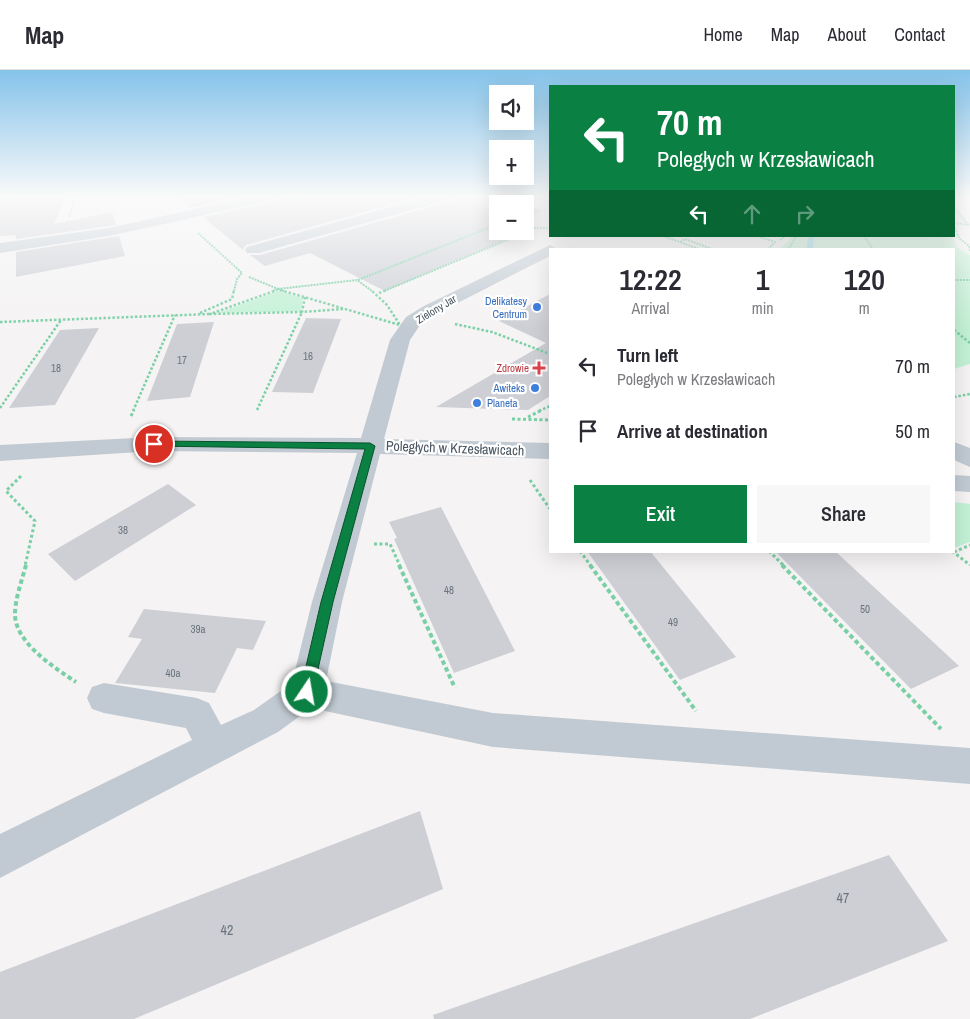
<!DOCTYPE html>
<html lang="en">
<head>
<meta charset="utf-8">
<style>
	:root { --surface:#fff; --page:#f7f7f7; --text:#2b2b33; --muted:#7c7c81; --line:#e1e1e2; --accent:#0b8043 }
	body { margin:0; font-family:"Archivo Narrow",sans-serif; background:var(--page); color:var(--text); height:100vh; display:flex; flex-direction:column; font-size:19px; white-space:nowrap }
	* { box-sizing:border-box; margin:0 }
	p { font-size:16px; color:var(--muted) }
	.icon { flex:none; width:28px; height:28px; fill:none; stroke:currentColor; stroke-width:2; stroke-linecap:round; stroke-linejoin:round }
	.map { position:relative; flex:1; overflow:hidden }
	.panel { position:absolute; left:549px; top:178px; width:406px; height:305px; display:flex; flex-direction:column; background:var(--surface); border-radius:0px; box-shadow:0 5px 20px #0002 }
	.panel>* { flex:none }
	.banner { position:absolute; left:549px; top:15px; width:406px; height:152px; border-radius:0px; box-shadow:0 5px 20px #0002; background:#0b8043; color:#fff; overflow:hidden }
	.buttons { position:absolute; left:489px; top:15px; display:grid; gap:10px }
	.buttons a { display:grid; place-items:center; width:45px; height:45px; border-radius:0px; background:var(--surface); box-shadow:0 5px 20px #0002; font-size:25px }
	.pin { position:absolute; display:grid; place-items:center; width:42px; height:42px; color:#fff; margin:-21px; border:2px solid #fff; border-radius:50%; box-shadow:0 1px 5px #0007 }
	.me { position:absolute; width:55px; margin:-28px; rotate:12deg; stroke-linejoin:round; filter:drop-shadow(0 0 4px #0008) }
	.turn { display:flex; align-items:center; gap:18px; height:105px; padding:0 25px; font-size:22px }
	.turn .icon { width:65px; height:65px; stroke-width:2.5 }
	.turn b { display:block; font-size:35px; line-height:42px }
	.lanes { display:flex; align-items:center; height:48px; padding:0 25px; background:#0003; justify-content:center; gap:25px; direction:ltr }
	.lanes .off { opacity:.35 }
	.eta { display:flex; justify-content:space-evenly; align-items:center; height:85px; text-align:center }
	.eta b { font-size:30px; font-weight:600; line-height:35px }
	.primary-button { display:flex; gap:10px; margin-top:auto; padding:10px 25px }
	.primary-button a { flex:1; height:58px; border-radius:0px; background:var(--accent); color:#fff; font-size:20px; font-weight:600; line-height:58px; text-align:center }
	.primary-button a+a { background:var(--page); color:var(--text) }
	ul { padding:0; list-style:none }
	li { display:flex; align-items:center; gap:15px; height:65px; padding:0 25px }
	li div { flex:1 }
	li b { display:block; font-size:19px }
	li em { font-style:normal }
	header { display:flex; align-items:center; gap:30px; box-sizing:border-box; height:70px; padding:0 25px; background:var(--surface); border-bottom:1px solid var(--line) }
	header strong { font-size:24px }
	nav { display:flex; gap:28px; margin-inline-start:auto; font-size:18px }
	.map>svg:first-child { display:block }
	.green { fill:#c3f1d5 }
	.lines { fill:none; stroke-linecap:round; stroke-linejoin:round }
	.stream { fill:#90daee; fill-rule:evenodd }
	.building { fill:#cdcfd5 }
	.path-far3 { stroke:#7ad0a6; stroke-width:2; stroke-dasharray:2 1; stroke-linecap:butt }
	.path-far2 { stroke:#7ad0a6; stroke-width:2.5; stroke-dasharray:2.5 2; stroke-linecap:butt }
	.path-far1 { stroke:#7ad0a6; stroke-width:3; stroke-dasharray:3 2.5; stroke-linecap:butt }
	.path { stroke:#7ad0a6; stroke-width:4; stroke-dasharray:4.5 3; stroke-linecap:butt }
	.minor { fill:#c1cad2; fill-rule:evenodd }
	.route { fill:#0b8043; stroke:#07532c }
	.shop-dot { fill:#3f7fe0; stroke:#fff; stroke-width:2 }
	.health-dot { fill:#e0444e; stroke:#fff; stroke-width:2 }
	.labels { text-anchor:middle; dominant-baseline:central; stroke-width:4.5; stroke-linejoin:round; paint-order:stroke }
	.far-shop-label { font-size:11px; fill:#366cbe; stroke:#fff; text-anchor:end }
	.far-street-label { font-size:11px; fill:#4a5661; stroke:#fff }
	.number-label { font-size:11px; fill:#6b747e }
	.far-health-label { font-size:11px; fill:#be3a42; stroke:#fff; text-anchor:end }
	.street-label { font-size:14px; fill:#4a5661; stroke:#fff }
	.near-number-label { font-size:14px; fill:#6b747e }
</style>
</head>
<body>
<header>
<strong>Map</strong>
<nav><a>Home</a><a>Map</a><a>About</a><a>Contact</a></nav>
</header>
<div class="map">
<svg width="970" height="949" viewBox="0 0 970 949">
	<rect width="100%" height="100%" fill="#f5f3f3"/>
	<g class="green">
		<path d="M793 166H953L956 177 970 185V294L954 299V179H780Z"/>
		<path d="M278 221 303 228 301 241 218 243Z"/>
		<path d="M954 432 970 434V472L954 478Z"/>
	</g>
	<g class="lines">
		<path class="stream" d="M808 166H814L813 179H807Z"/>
	</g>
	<g class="building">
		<path d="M30 126H66L54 154 112 142 116 155 16 169V165L0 166V129Z"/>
		<path d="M177 126H243L191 138Z"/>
		<path d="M282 126H422L246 175 243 180 203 147 273 132Z"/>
		<path d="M455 126H500L522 134H498V161L522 163 385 221 310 183 265 196 250 185H260L452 131Z"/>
		<path d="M525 135 543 141 525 149Z"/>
		<path d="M119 166 125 186 16 207V182Z"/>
		<path d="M550 224V326L528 340 436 337 546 273 499 251Z"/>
		<path d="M306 248 341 249 313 323 272 322Z"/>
		<path d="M214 252 190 327 147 331 177 254Z"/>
		<path d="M99 258 55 335 9 338 60 260Z"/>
		<path d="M168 414 196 435 75 511 48 484Z"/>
		<path d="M441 437 515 581 454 603 394 469 397 468 389 452Z"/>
		<path d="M587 481H650L736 587 680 610Z"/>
		<path d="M775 481H835L959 596 911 619Z"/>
		<path d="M144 539 266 551 253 580 237 578 215 623 115 613 142 569 128 567Z"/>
		<path d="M420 741 443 819 134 949H0V902Z"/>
		<path d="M889 785 948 871 750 949H434L433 945Z"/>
	</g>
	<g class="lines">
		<g class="path-far3">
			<path d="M0 128 18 126"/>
			<path d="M296 130 312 126"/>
			<path d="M954 138 969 155"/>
			<path d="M69 147 76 126"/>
			<path d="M954 153 968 155"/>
			<path d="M954 155 959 168 969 176 970 181"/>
			<path d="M525 158H550"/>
			<path d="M198 163 242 203 237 209 234 221"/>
			<path d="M663 166 699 179"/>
			<path d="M757 166 775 172 768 179"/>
			<path d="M864 166 873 179"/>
			<path d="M780 170 784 167"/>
			<path d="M680 172 685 169 712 179"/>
			<path d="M789 179 796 166"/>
			<path d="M249 207 278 219"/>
			<path d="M358 210 498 154"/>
			<path d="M954 210H970"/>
			<path d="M273 221 278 219"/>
			<path d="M284 221 278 219 357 210 372 221"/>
			<path d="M384 221 524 163H532"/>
		</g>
		<g class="path-far2">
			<path d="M280 220 400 255 387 235 371 220"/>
			<path d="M379 223 387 220"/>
			<path d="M305 227 302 242 343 239"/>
			<path d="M200 243 232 229 234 220"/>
			<path d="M0 252 210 244"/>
			<path d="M455 254 492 262 550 284"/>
			<path d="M954 260 970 273"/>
			<path d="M954 327 970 324"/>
			<path d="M0 338 61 250"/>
			<path d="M257 340 302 242 210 244 277 220"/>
			<path d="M133 341 175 245"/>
			<path d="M539 341 550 336"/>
		</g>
		<g class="path-far1">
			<path d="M131 346 134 340"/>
			<path d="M528 347 542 340"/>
			<path d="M512 349 550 350"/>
			<path d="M21 406 6 421 35 451 25 496"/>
			<path d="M530 410 550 439"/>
			<path d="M374 474H390L400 496"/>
			<path d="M580 481 591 496"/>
			<path d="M769 481 784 496"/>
			<path d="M952 481 970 495"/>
			<path d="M954 482 970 475"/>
		</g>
		<g class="path">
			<path d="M26 495C22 510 15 529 15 544 15 573 55 598 76 612"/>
			<path d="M399 495 455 618"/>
			<path d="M590 495 696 641"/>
			<path d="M782 495 941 659"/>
		</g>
		<g class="minor">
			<path d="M253 126H280L273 130 109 166 0 183V173L109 158Z"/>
			<path d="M430 126H453L451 129 259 183H247L245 180 247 177Z"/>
			<path d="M533 126H550V136Z"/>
			<path d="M550 175 557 179H550V186L436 244 420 255 410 270 384 369 550 373V389L380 384 342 532 326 611 493 643 970 678V714L493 677 311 638 278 662 0 808V764L192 670 186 658 104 643 92 639 87 628 92 617 104 613 197 628 209 633 221 655 254 640 292 613 312 532 357 383 154 381 0 391V375L154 367 361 368 390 270 406 247 424 236Z"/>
			<path d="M954 372 970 378V397L954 390Z"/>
			<path d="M954 405 970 406V422L954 421Z"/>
		</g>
	</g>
	<linearGradient id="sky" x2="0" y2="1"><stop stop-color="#85c3ea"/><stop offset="0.49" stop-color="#fafafa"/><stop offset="1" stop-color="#fafafa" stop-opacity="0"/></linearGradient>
	<rect width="970" height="259" fill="url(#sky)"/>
	<path class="route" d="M154 371 370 373 375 376 333 532 312 626 307 628 302 626 300 622 321 532 365 379 150 376 149 374Z"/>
	<g class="shop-dot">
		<circle cx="537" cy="237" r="5"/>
		<circle cx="535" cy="318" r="5"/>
		<circle cx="477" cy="333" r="5"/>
	</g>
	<path class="health-dot" d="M536.5 290.5h5v5h5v5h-5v5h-5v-5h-5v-5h5z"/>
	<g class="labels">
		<g class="far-shop-label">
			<text x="527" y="231">Delikatesy<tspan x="527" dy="13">Centrum</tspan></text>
			<text x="525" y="318">Awiteks</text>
			<text x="487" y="333" text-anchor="start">Planeta</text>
		</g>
		<g class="far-street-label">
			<text transform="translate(436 239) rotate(-31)">Zielony Jar</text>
		</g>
		<g class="number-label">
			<text x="308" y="286">16</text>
			<text x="182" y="290">17</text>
			<text x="56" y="298">18</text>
			<text x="123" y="460">38</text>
			<text x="449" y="520">48</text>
			<text x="865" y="539">50</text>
			<text x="673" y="552">49</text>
			<text x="198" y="559">39a</text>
			<text x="173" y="603">40a</text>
		</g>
		<g class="far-health-label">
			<text x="529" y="298">Zdrowie</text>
		</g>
		<g class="street-label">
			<text transform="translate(455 378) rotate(2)">Poległych w Krzesławicach</text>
		</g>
		<g class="near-number-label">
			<text x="843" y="828">47</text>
			<text x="227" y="860">42</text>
		</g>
	</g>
</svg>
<div class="buttons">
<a><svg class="icon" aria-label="sound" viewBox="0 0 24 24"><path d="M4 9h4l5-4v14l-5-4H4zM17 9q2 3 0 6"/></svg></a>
<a>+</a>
<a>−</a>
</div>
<div class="pin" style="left:154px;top:374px;background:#d93025"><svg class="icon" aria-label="arrive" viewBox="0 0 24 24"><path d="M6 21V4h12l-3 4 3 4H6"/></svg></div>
<svg class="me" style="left:307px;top:622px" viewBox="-20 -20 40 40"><circle r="17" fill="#0b8043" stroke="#fff" stroke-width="3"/><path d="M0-11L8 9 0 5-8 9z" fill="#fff"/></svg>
<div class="banner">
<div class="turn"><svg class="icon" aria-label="left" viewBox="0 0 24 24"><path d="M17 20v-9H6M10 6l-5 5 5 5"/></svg><div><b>70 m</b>Poległych w Krzesławicach</div></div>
<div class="lanes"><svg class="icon" aria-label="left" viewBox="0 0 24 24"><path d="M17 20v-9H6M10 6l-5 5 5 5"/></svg><svg class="icon off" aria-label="ahead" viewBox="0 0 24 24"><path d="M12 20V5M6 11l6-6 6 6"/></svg><svg class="icon off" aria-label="right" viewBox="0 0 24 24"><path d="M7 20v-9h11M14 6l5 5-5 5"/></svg></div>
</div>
<section class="panel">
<div class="eta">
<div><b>12:22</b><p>Arrival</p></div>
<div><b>1</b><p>min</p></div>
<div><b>120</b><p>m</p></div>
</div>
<ul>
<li><svg class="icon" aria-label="left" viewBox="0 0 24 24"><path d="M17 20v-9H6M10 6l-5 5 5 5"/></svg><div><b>Turn left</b><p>Poległych w Krzesławicach</p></div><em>70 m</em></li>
<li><svg class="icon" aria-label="arrive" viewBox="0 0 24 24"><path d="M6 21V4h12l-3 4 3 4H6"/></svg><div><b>Arrive at destination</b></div><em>50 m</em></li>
</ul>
<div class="primary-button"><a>Exit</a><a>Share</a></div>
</section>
</div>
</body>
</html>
